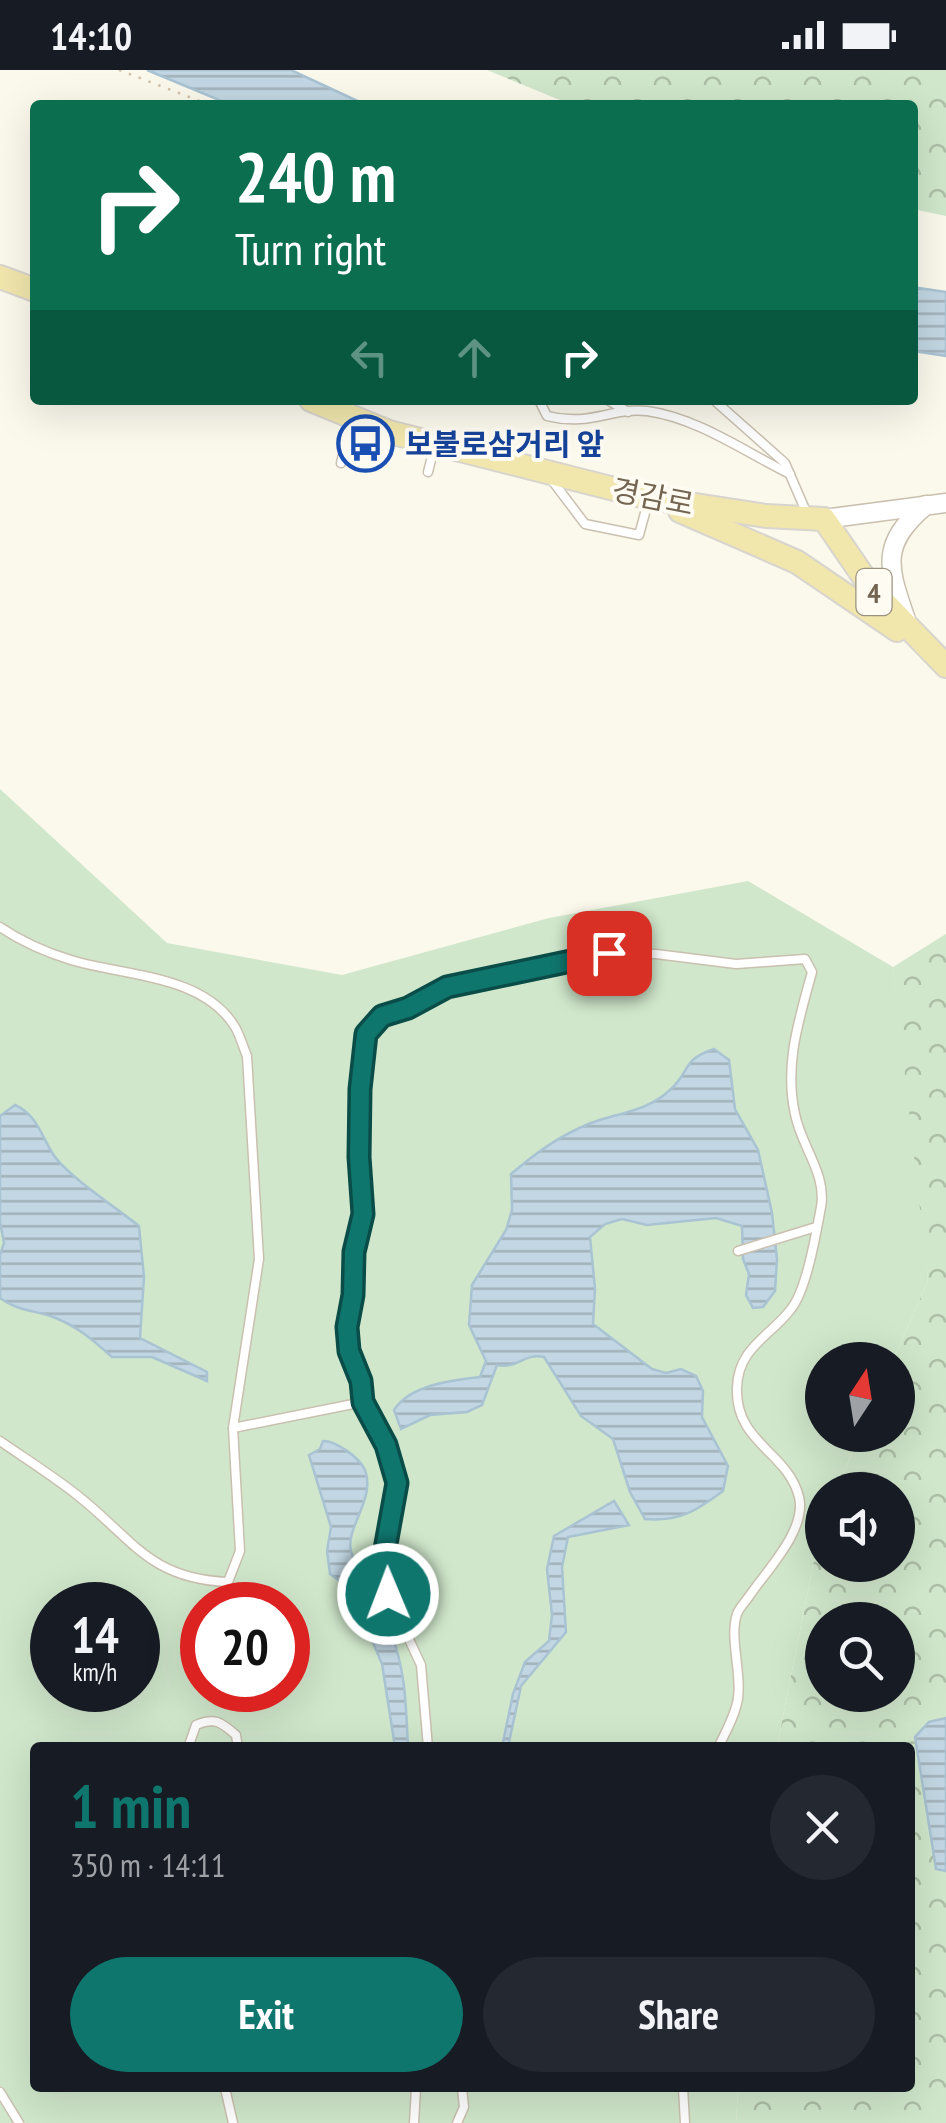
<!DOCTYPE html>
<html lang="en">
<head>
<meta charset="utf-8">
<style>
	:root { --surface:#171b24; --page:#242831; --text:#f1f3f6; --muted:#9ea1a6; --accent:#0f766e }
	body { margin:0; font-family:"PT Sans Narrow","Noto Sans KR",sans-serif; background:var(--page); color:var(--text); height:100vh; display:flex; flex-direction:column; font-size:38px; white-space:nowrap }
	* { box-sizing:border-box; margin:0 }
	p { font-size:32px; color:var(--muted) }
	.icon { flex:none; width:55px; height:55px; fill:none; stroke:currentColor; stroke-width:2; stroke-linecap:round; stroke-linejoin:round }
	.map { position:relative; flex:1; overflow:hidden }
	.details { position:absolute; left:30px; top:1672px; width:885px; height:350px; display:flex; flex-direction:column; background:var(--surface); border-radius:10px; box-shadow:0 10px 40px #0002 }
	.details>* { flex:none }
	.top-card { position:absolute; left:30px; top:30px; width:888px; height:305px; border-radius:10px; box-shadow:0 10px 40px #0002; background:#0b6e4f; color:#fff; overflow:hidden }
	.needle { width:65px; rotate:12deg }
	.controls { position:absolute; left:805px; top:1272px; display:grid; gap:20px }
	.controls a { display:grid; place-items:center; width:110px; height:110px; border-radius:50%; background:var(--surface); box-shadow:0 10px 40px #0002; font-size:50px }
	.speed { position:absolute; left:30px; top:1512px; display:flex; gap:20px; font-size:50px; font-weight:700; text-align:center }
	.speed>* { display:grid; place-content:center; width:130px; height:130px; border-radius:50%; background:var(--surface); box-shadow:0 10px 40px #0002; line-height:1 }
	.speed small { font-size:25px; font-weight:400 }
	.speed .limit { border:15px solid #d22; background:#fff; color:#111 }
	.pin { position:absolute; display:grid; place-items:center; width:85px; height:85px; color:#fff; margin:-42px; border-radius:20px; box-shadow:0 5px 15px #0006 }
	.me { position:absolute; width:110px; margin:-55px; rotate:359deg; stroke-linejoin:round; filter:drop-shadow(0 0 8px #0008) }
	.turn { display:flex; align-items:center; gap:35px; height:210px; padding:0 40px; font-size:45px }
	.turn .icon { width:130px; height:130px; stroke-width:2.5 }
	.turn b { display:block; font-size:70px; line-height:85px }
	.lanes { display:flex; align-items:center; height:95px; padding:0 40px; background:#0003; justify-content:center; gap:50px; direction:ltr }
	.lanes .off { opacity:.35 }
	.round { display:grid; place-items:center; flex:none; width:105px; height:105px; border-radius:52px; background:var(--page) }
	.head { display:flex; align-items:center; justify-content:space-between; height:170px; padding:0 40px }
	h1 { font-size:60px; font-weight:800; line-height:75px; color:var(--accent) }
	.button { display:flex; gap:20px; margin-top:auto; padding:20px 40px }
	.button a { flex:1; height:115px; border-radius:60px; background:var(--accent); color:#fff; font-size:40px; font-weight:800; line-height:115px; text-align:center }
	.button a+a { background:var(--page); color:var(--text) }
	.status { display:flex; justify-content:space-between; align-items:center; height:70px; padding:0 50px; background:var(--surface); direction:ltr }
	.status svg { height:28px; fill:currentColor }
	.map>svg:first-child { display:block }
	.green { fill:#d0e7cb; fill-rule:evenodd }
	.forest { fill:url(#forest-crowns); fill-rule:evenodd }
	.water { fill:url(#water-rules); stroke:#a9c3d3; stroke-width:2.5 }
	.lines { fill:none; stroke-linecap:round; stroke-linejoin:round }
	.service-casing { stroke:#c9c0af; stroke-width:11 }
	.tertiary-casing { stroke:#c9c0af; stroke-width:21 }
	.primary-casing { stroke:#d8d4ce; stroke-width:26 }
	.path { stroke:#d2c2a9; stroke-width:2.5; stroke-dasharray:2.5 8; stroke-linecap:butt }
	.service { stroke:#fff; stroke-width:8 }
	.tertiary { stroke:#fff; stroke-width:18 }
	.primary { stroke:#f1e6ac; stroke-width:22 }
	.route-casing { stroke:#0a4d48; stroke-width:25 }
	.route { stroke:#0f766e; stroke-width:18 }
	.labels { text-anchor:middle; dominant-baseline:central; stroke-width:8; stroke-linejoin:round; paint-order:stroke }
	.shield { fill:#fdfbf2; stroke:#9c9281; stroke-width:2.5 }
	.shield-label { font-size:28px; font-weight:bold; fill:#736551 }
	.transit-label { font-size:30px; font-weight:bold; fill:#164399; stroke:#fdfbf2; text-anchor:start }
	.street-label { font-size:30px; fill:#736551; stroke:#fdfbf2 }
</style>
</head>
<body>
<div class="status"><b>14:10</b><svg viewBox="0 0 49 12"><path d="M0 12V9h3v3zM5 12V6h3v6zM10 12V3h3v9zM15 12V0h3v12zM26 1h20v11H26zM47 4h2v5h-2z"/></svg></div>
<div class="map">
<svg width="946" height="2053" viewBox="0 0 946 2053">
	<defs>
		<pattern id="forest-crowns" width="20" height="18" patternUnits="userSpaceOnUse" patternTransform="scale(2.5)"><rect width="20" height="18" fill="#d0e7cb"/><path d="M2 6a3 3 0 1 1 6 0M12 15a3 3 0 1 1 6 0" fill="none" stroke="#adbfa7"/></pattern>
		<pattern id="water-rules" width="6" height="5" patternUnits="userSpaceOnUse" patternTransform="scale(2.5)"><rect width="6" height="5" fill="#c2d7e3"/><path d="M0 2.5h6" fill="none" stroke="#a2b2ba"/></pattern>
	</defs>
	<rect width="100%" height="100%" fill="#fbf8ec"/>
	<path class="green" d="M0 719 167 873 342 905 549 848 748 811 893 897 912 1045 928 1211 893 1290H822V1365H860L836 1420H822V1449L777 1677 35 1678V2018H738L736 2053H0ZM52 1535H138V1620H52ZM202 1535H288V1620H202Z"/>
	<g class="forest">
		<path d="M487 0H946V146L913 139 912 35H572Z"/>
		<path d="M946 864V2053H736L738 2018H910V1678L777 1677 822 1449V1495H898V1420H836L860 1365H898V1290H893L928 1211 893 897ZM822 1550H898V1625H822Z"/>
	</g>
	<g class="water">
		<path d="M147 0H291L366 35H231Z"/>
		<path d="M912 217 946 222V286L913 281Z"/>
		<path d="M714 979 729 990 735 1039 758 1080 772 1143 777 1189 775 1221 763 1237 753 1238 746 1225 749 1204 743 1189 742 1156 716 1148 647 1155 622 1149 605 1154 590 1167 595 1219 593 1254 652 1299 666 1303 681 1299 696 1306 703 1321 702 1347 728 1396 723 1421C696 1441 679 1452 645 1449L630 1422 613 1369 581 1346 544 1287C522 1283 520 1299 497 1295L482 1335 467 1342 430 1345 401 1359 394 1340C410 1315 452 1310 480 1307L486 1291 469 1255 472 1215 506 1160 512 1140 511 1104C536 1083 560 1065 591 1053 618 1043 648 1041 670 1020 691 1001 681 990 714 979Z"/>
		<path d="M15 1035C37 1045 41 1065 53 1084 66 1105 118 1139 139 1156L144 1207 140 1268 207 1302V1311L152 1287H112C93 1270 77 1256 53 1247 34 1240 17 1241 0 1228V1185L4 1173 0 1152V1046Z"/>
		<path d="M323 1371C336 1371 359 1387 365 1400 376 1429 345 1458 351 1481 359 1514 378 1534 391 1564 406 1600 406 1639 408 1677H395L382 1594 348 1513V1505L340 1511 330 1504 327 1481 331 1457 309 1385 320 1379Z"/>
		<path d="M614 1431 629 1455 568 1467 562 1497 566 1562 521 1616 508 1677H502L513 1624 525 1592 549 1571 552 1545 547 1499 554 1466Z"/>
		<path d="M946 1648V1801L936 1799 915 1667 929 1652Z"/>
	</g>
	<g class="lines">
		<defs>
			<g id="service">
				<path d="M539 330 547 346C591 357 611 337 647 341 698 348 745 382 790 404"/>
				<path d="M608 330 628 342"/>
				<path d="M715 331 785 393 807 444"/>
				<path d="M341 393 351 351"/>
				<path d="M428 402 434 378"/>
				<path d="M551 409 585 454 639 465 648 432"/>
				<path d="M0 857C22 872 45 882 71 890 123 906 203 904 235 957 240 965 243 977 247 986L259 1189 233 1358 240 1481 228 1512C149 1509 132 1468 77 1425 53 1406 26 1389 0 1371"/>
				<path d="M738 1181 816 1157"/>
				<path d="M363 1332 361 1311 349 1281 347 1257 353 1225 354 1183 363 1144 359 1019 366 963 382 946 408 937 447 917 609 883 656 884 736 894 805 889 812 902C799 950 784 994 795 1044 801 1076 827 1104 821 1137 816 1163 807 1219 791 1239 771 1266 738 1277 737 1318 735 1373 788 1382 799 1427 807 1459 768 1499 750 1525 746 1531 739 1538 737 1544 729 1567 742 1604 738 1628 736 1644 725 1663 718 1678"/>
				<path d="M233 1358 363 1332 386 1375 397 1413 382 1496 388 1524 421 1595 428 1678"/>
				<path d="M188 1678 196 1655C215 1647 221 1652 236 1665L238 1678"/>
				<path d="M225 2018 233 2053"/>
				<path d="M683 2018 685 2053"/>
				<path d="M0 2022 19 2053"/>
				<path d="M414 2053 416 2018"/>
				<path d="M457 2053 464 2037 462 2018"/>
			</g>
			<g id="tertiary">
				<path d="M824 449 946 433"/>
				<path d="M908 556C890 501 876 477 926 435"/>
			</g>
			<g id="primary">
				<path d="M0 207 35 220"/>
				<path d="M311 330 389 362 650 428 766 446 824 449 874 522 946 596"/>
				<path d="M680 441 797 492 897 560"/>
			</g>
		</defs>
		<use href="#service" class="service-casing"/>
		<use href="#tertiary" class="tertiary-casing"/>
		<use href="#primary" class="primary-casing"/>
		<path class="path" d="M119 0 210 35"/>
		<use href="#service" class="service"/>
		<use href="#tertiary" class="tertiary"/>
		<use href="#primary" class="primary"/>
	</g>
	<g class="lines">
		<defs>
			<path id="route" d="M388 1524 382 1496 397 1413 386 1375 363 1332 361 1311 349 1281 347 1257 353 1225 354 1182 363 1144 359 1087 360 1019 366 964 382 946 408 938 447 917 609 883"/>
		</defs>
		<use href="#route" class="route-casing"/>
		<use href="#route" class="route"/>
	</g>
	<defs>
		<symbol id="bus-ring" viewBox="-11 -11 22 22"><circle r="9.5" fill="#fdfbf2" stroke="#1a4fb4" stroke-width="1.5"/><path d="M-5-6H5V4H4V6H2V4H-2V6H-4V4H-5ZM-3.5-4V0h7V-4ZM-3.5 1.2v1.5H-2V1.2ZM2 1.2v1.5H3.5V1.2Z" fill="#1a4fb4"/></symbol>
	</defs>
	<g fill-rule="evenodd">
		<use href="#bus-ring" x="334" y="342" width="63" height="63"/>
	</g>
	<g class="labels">
		<rect class="shield" x="856.5" y="499" width="35" height="46" rx="8"/>
		<g class="shield-label">
			<text x="874" y="522">4</text>
		</g>
		<g class="transit-label">
			<text x="405" y="373">보불로삼거리 앞</text>
		</g>
		<g class="street-label">
			<text transform="translate(653 426) rotate(11)">경감로</text>
		</g>
	</g>
</svg>
<div class="controls">
<a><svg class="needle" viewBox="-14 -14 28 28"><path d="M0-13l5 13h-10z" fill="#e53935"/><path d="M0 13l5-13h-10z" fill="#9ea1a6"/></svg></a>
<a><svg class="icon" aria-label="sound" viewBox="0 0 24 24"><path d="M4 9h4l5-4v14l-5-4H4zM17 9q2 3 0 6"/></svg></a>
<a><svg class="icon" aria-label="search" viewBox="0 0 24 24"><circle cx="10" cy="10" r="6"/><path d="M15 15l6 6"/></svg></a>
</div>
<div class="speed"><div>14<small>km/h</small></div><div class="limit">20</div></div>
<div class="pin" style="left:609px;top:883px;background:#d93025"><svg class="icon" aria-label="arrive" viewBox="0 0 24 24"><path d="M6 21V4h12l-3 4 3 4H6"/></svg></div>
<svg class="me" style="left:388px;top:1524px" viewBox="-20 -20 40 40"><circle r="17" fill="#0f766e" stroke="#fff" stroke-width="3"/><path d="M0-11L8 9 0 5-8 9z" fill="#fff"/></svg>
<div class="top-card">
<div class="turn"><svg class="icon" aria-label="right" viewBox="0 0 24 24"><path d="M7 20v-9h11M14 6l5 5-5 5"/></svg><div><b>240 m</b>Turn right</div></div>
<div class="lanes"><svg class="icon off" aria-label="left" viewBox="0 0 24 24"><path d="M17 20v-9H6M10 6l-5 5 5 5"/></svg><svg class="icon off" aria-label="ahead" viewBox="0 0 24 24"><path d="M12 20V5M6 11l6-6 6 6"/></svg><svg class="icon" aria-label="right" viewBox="0 0 24 24"><path d="M7 20v-9h11M14 6l5 5-5 5"/></svg></div>
</div>
<section class="details">
<div class="head"><div><h1>1 min</h1><p>350 m · 14:11</p></div><a class="round"><svg class="icon" aria-label="close" viewBox="0 0 24 24"><path d="M6 6l12 12M18 6L6 18"/></svg></a></div>
<div class="button"><a>Exit</a><a>Share</a></div>
</section>
</div>
</body>
</html>
